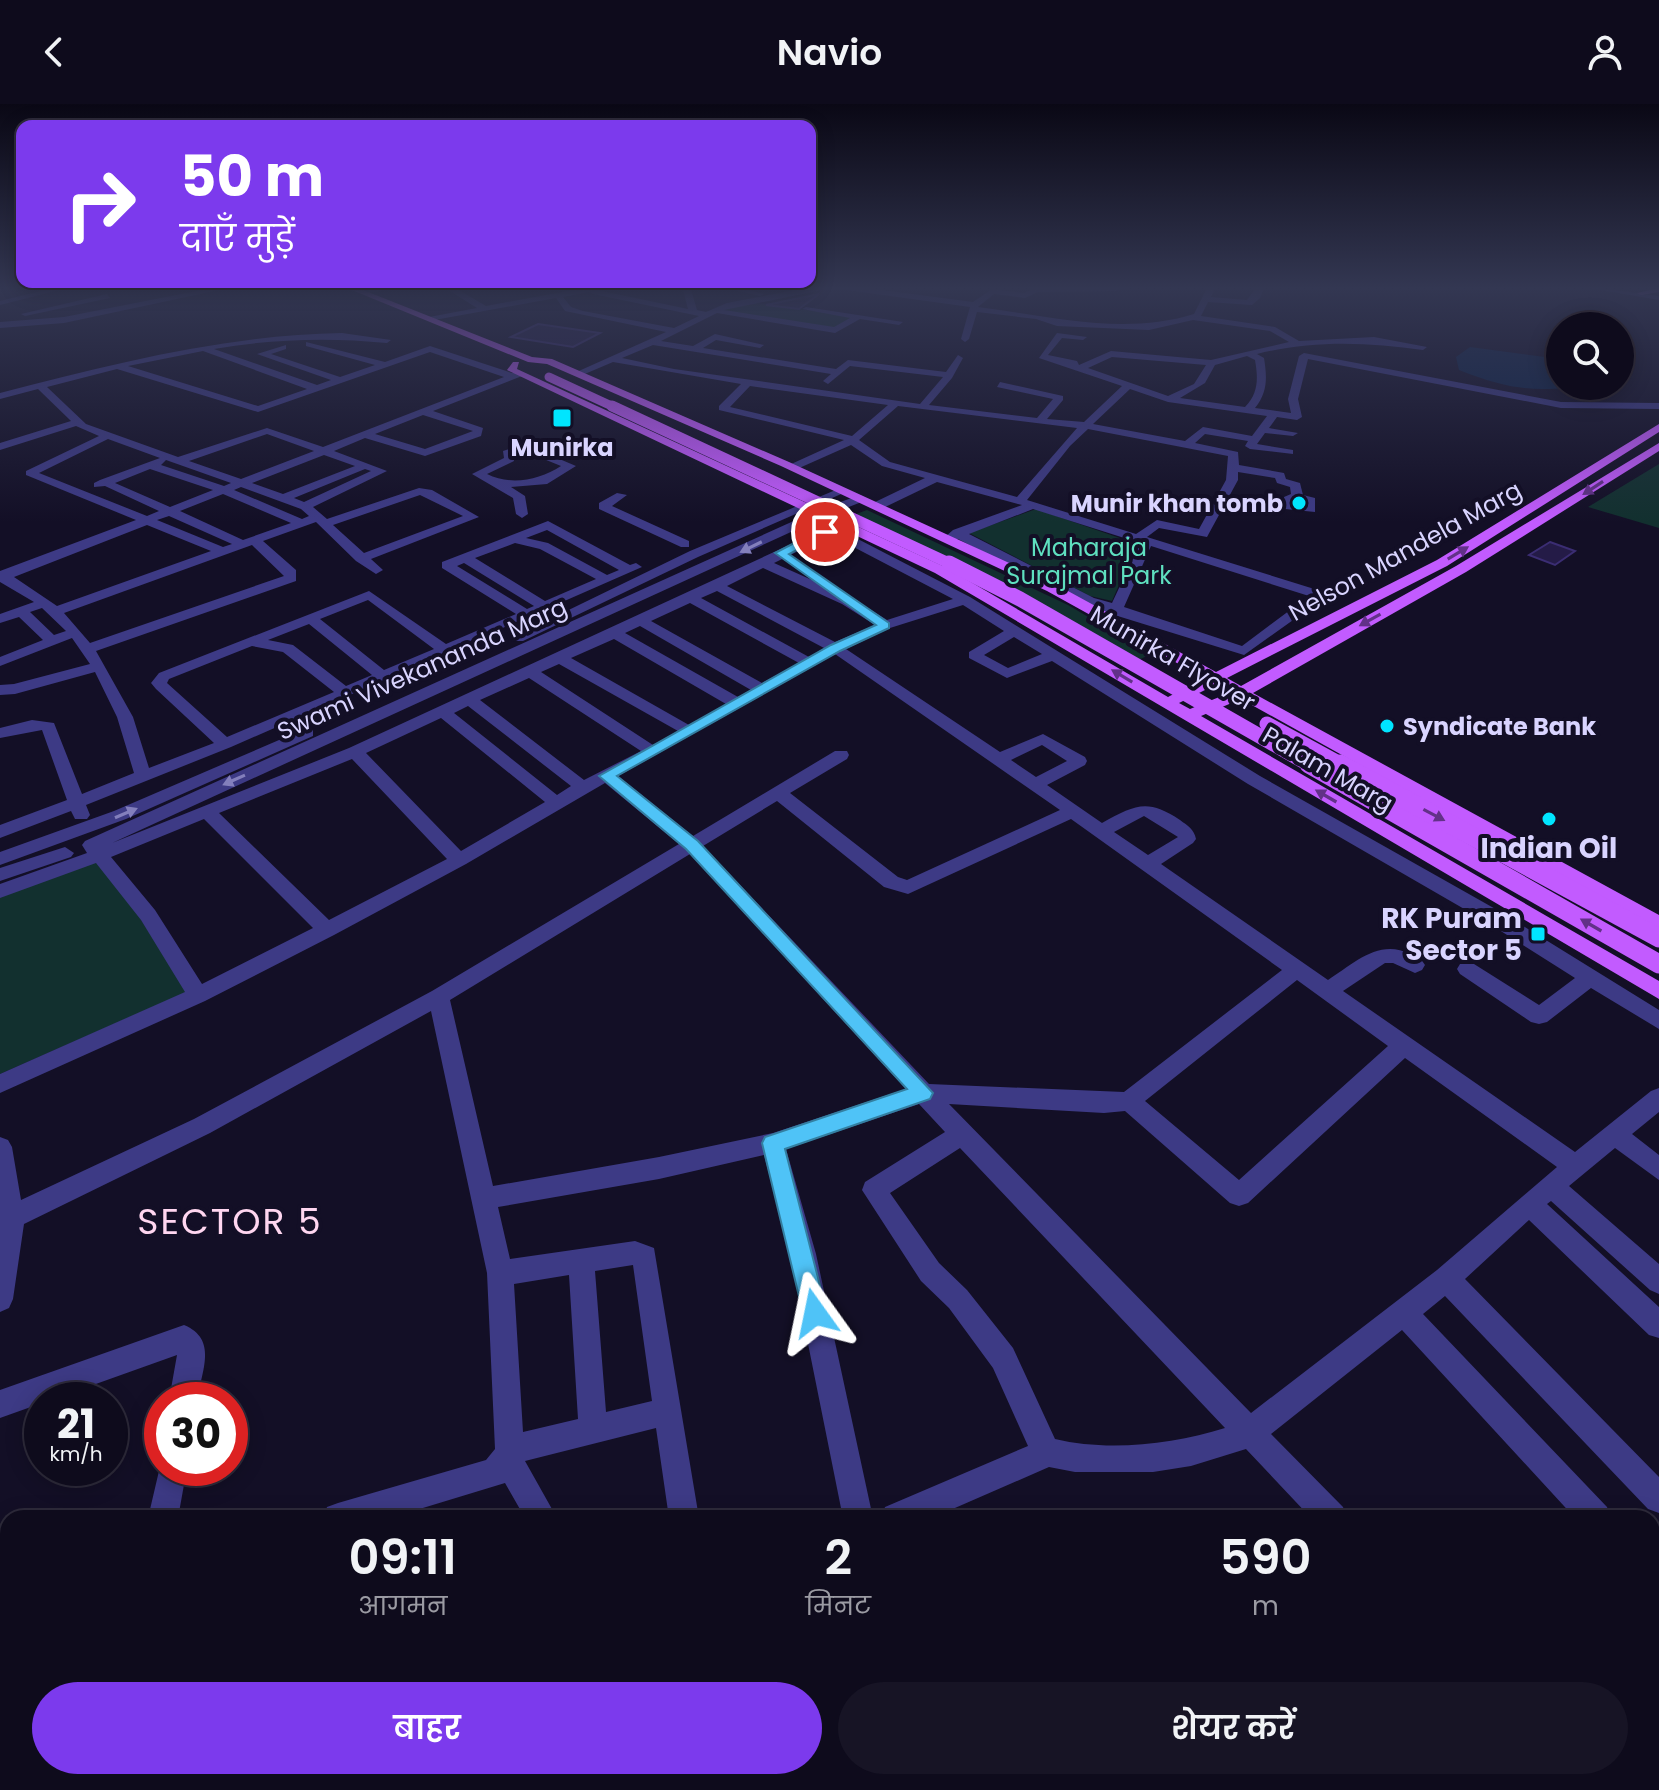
<!DOCTYPE html>
<html lang="hi">
<head>
<meta charset="utf-8">
<style>
	:root { --surface:#0e0b1c; --page:#171425; --text:#f1f3f6; --muted:#9b9ba3; --line:#2e2b3b; --accent:#7c3aed }
	body { margin:0; font-family:Poppins,"Noto Sans Devanagari",sans-serif; background:var(--page); color:var(--text); height:100vh; display:flex; flex-direction:column; font-size:30px; white-space:nowrap }
	* { box-sizing:border-box; margin:0 }
	p { font-size:26px; color:var(--muted) }
	.icon { flex:none; width:44px; height:44px; fill:none; stroke:currentColor; stroke-width:2; stroke-linecap:round; stroke-linejoin:round }
	.map { position:relative; flex:1; overflow:hidden }
	.side { position:absolute; left:0px; top:1406px; width:1660px; height:280px; display:flex; flex-direction:column; background:var(--surface); border-radius:24px 24px 0 0; box-shadow:0 4px 20px #0003,0 0 0 2px var(--line) }
	.side>* { flex:none }
	.guide { position:absolute; left:16px; top:16px; width:800px; height:168px; border-radius:16px; box-shadow:0 4px 20px #0003,0 0 0 2px var(--line); background:#7c3aed; color:#fff; overflow:hidden }
	.controls { position:absolute; left:1546px; top:208px; display:grid; gap:16px }
	.controls a { display:grid; place-items:center; width:88px; height:88px; border-radius:50%; background:var(--surface); box-shadow:0 4px 20px #0003,0 0 0 2px var(--line); font-size:40px }
	.speed { position:absolute; left:24px; top:1278px; display:flex; gap:16px; font-size:40px; font-weight:700; text-align:center }
	.speed>* { display:grid; place-content:center; width:104px; height:104px; border-radius:50%; background:var(--surface); box-shadow:0 4px 20px #0003,0 0 0 2px var(--line); line-height:1 }
	.speed small { font-size:20px; font-weight:400 }
	.speed .limit { border:12px solid #d22; background:#fff; color:#111 }
	.pin { position:absolute; display:grid; place-items:center; width:68px; height:68px; color:#fff; margin:-34px; border:4px solid #fff; border-radius:50%; box-shadow:0 2px 8px #0007 }
	.me { position:absolute; width:88px; margin:-44px; rotate:348deg; stroke-linejoin:round; filter:drop-shadow(0 0 6px #0008) }
	.turn { display:flex; align-items:center; gap:28px; height:168px; padding:0 32px; font-size:36px }
	.turn .icon { width:104px; height:104px; stroke-width:2.5 }
	.turn b { display:block; font-size:56px; line-height:68px }
	.eta { display:flex; justify-content:space-evenly; align-items:center; height:136px; text-align:center }
	.eta b { font-size:48px; font-weight:600; line-height:56px }
	.cta { display:flex; gap:16px; margin-top:auto; padding:16px 32px }
	.cta a { flex:1; height:92px; border-radius:48px; background:var(--accent); color:#fff; font-size:32px; font-weight:600; line-height:92px; text-align:center }
	.cta a+a { background:var(--page); color:var(--text) }
	header { display:flex; justify-content:space-between; align-items:center; height:104px; padding:0 32px; background:var(--surface); font-size:36px; font-weight:600 }
	.map>svg:first-child { display:block }
	.green { fill:#12302f }
	.water { fill:#0c2248 }
	.building { fill:#241b47; stroke:#3b2d73; stroke-width:2 }
	.lines { fill:none; stroke-linecap:round; stroke-linejoin:round }
	.minor { fill:#3d3a85; fill-rule:evenodd }
	.major { fill:#c25bff; fill-rule:evenodd }
	.major-bridge-far3 { stroke:#c25bff; stroke-width:9 }
	.major-bridge-far2 { stroke:#c25bff; stroke-width:11 }
	.major-bridge-far1 { stroke:#c25bff; stroke-width:15 }
	.major-bridge { stroke:#c25bff; stroke-width:19 }
	.oneway { fill:#623188 }
	.oneway2 { fill:#837fbc }
	.route { fill:#4fc3f7; stroke:#337fa1; stroke-width:2 }
	.poi-dot { fill:#00e5ff; stroke:#130f26; stroke-width:3 }
	.labels { text-anchor:middle; dominant-baseline:central; stroke-width:8; stroke-linejoin:round; paint-order:stroke }
	.far-poi-label { font-size:24px; font-weight:bold; fill:#d9d4ff; stroke:#130f26 }
	.far-park-label { font-size:24px; fill:#5fe0c0; stroke:#130f26 }
	.far-street-label { font-size:24px; fill:#d9d4ff; stroke:#130f26 }
	.poi-label { font-size:28px; font-weight:bold; fill:#d9d4ff; stroke:#130f26 }
	.near-neighbourhood-label { font-size:36px; letter-spacing:2px; fill:#ffd6f0; stroke:#130f26 }
</style>
</head>
<body>
<header><svg class="icon" aria-label="back" viewBox="0 0 24 24"><path d="M15 5l-7 7 7 7"/></svg>Navio<svg class="icon" aria-label="person" viewBox="0 0 24 24"><circle cx="12" cy="8" r="4"/><path d="M4 21q1-7 8-7t8 7"/></svg></header>
<div class="map">
<svg width="1659" height="1686" viewBox="0 0 1659 1686">
	<rect width="100%" height="100%" fill="#130f26"/>
	<g class="green">
		<path d="M742 197 857 213 835 226 721 207Z"/>
		<path d="M1659 360V424L1588 403Z"/>
		<path d="M1036 405 1137 440 1112 497 1090 492 969 429Z"/>
		<path d="M867 406 1068 501 1151 550 1124 563 965 473 843 415Z"/>
		<path d="M102 754 187 888 0 970V791Z"/>
	</g>
	<path class="water" d="M1470 243 1560 255V282H1594C1535 287 1515 288 1459 266L1456 253Z"/>
	<g class="building">
		<path d="M819 190 799 205 766 201Z"/>
		<path d="M538 220 600 229 573 243 511 233Z"/>
		<path d="M1550 438 1575 447 1555 461 1529 451Z"/>
	</g>
	<g class="lines">
		<g class="minor">
			<path d="M0 182H5L1 184Z"/>
			<path d="M61 182H75L0 201V197Z"/>
			<path d="M222 182H238L64 219 0 224V218L64 213Z"/>
			<path d="M386 182H406L363 190 359 188Z"/>
			<path d="M442 182H452L486 202 595 182H612L597 186 688 205 682 182H690L697 206 706 208 727 199 816 182H852L973 198 992 185 1024 189 1037 183 1137 182 1116 187 1038 188 1025 194 994 190 978 203C1049 212 1123 232 1194 210L1208 182H1216L1211 193 1247 196 1257 182H1265L1260 194 1252 201 1208 198 1201 212 1275 223 1299 237 1374 233 1427 243 1423 246C1367 238 1312 236 1257 250L1264 254C1267 273 1268 288 1255 304L1291 309 1288 295 1299 252 1304 249 1561 298 1659 299V305L1561 304 1308 255 1298 295 1302 313 1297 316 1277 313 1269 324 1298 329 1293 332 1265 329 1257 340 1293 346V350L1250 345 1245 342 1248 337 1205 330 1195 339 1238 348 1239 361 1284 369 1286 375 1300 379 1303 391 1315 394V408L1285 405 1284 393 1291 390 1290 383 1277 379 1275 374 1238 368V376L1207 433 1159 424 1147 433 1324 488V494L1244 551 1095 505 958 435 951 437 945 433 953 426 1022 401 937 378 881 405H873V399L925 374 882 362 851 341 797 365H789V361L844 336 719 306V302L741 280 613 258 580 272 572 270 666 228 565 207 556 194 429 217V213L477 204ZM832 184 970 203 961 235 965 238 969 235 977 208 1036 215 1057 222 1149 226 1193 216 1270 227 1289 238 1211 256 1111 247 1079 261 1077 257 1048 251 1062 234 1083 236 1087 233 1057 229 1039 254 1122 282 1084 318 1047 315 1063 296V292L1000 278 997 283 1053 295 1037 314 929 301 952 274 963 254 958 251 946 268 848 256 836 265 703 244 716 236 760 244 764 241 715 230 693 242 661 237 717 209 835 229 860 215 899 221 903 218 806 203 802 205 850 214 834 223 724 206ZM589 188 593 190 699 212 674 224 583 207 571 203 563 193ZM653 241 831 270 823 277 828 280 850 262 943 273 920 300 674 265 622 254ZM1247 252 1255 256C1258 273 1259 289 1245 303L1180 294 1205 279 1215 261ZM1112 253 1206 261 1194 280 1168 292 1088 264ZM750 282 888 301 852 332 730 303ZM1130 285 1168 298 1267 312 1252 332 1203 323 1185 337 1093 320ZM898 302 1077 324 1017 393 890 358 859 336ZM1088 325 1228 352 1226 376 1199 425 1157 416 1136 430 1027 396 1070 342ZM1033 405 1140 439 1112 499 1094 494 969 430ZM1151 442 1309 492 1242 542 1124 503Z"/>
			<path d="M717 182H733L764 190 760 192Z"/>
			<path d="M1585 182 1659 192V196L1589 184Z"/>
			<path d="M107 190 110 194 25 212 21 210Z"/>
			<path d="M342 229 391 236 387 239C328 233 272 235 214 245L317 281 331 276 257 250 286 241V245L271 250 340 273 375 261 306 242V238L385 258 430 242 512 269 522 268V272L433 307 483 324 481 332 425 352 365 334 334 347 387 367 313 403 327 415 419 384 432 386 479 413 371 455 383 466 376 470 356 457 316 418 263 437 296 466V477L96 547 133 613 149 664 214 639 156 585 151 579 159 569 369 487 446 540 516 510 442 464V458L548 417 630 461 636 459 642 463 231 643 86 701 90 711 87 715H75L71 707 0 734V721L67 696 42 626 0 634V624L32 616 54 619 82 690 134 669 117 613 95 568 15 590 0 591V581L14 580 90 560 72 534 0 562V553L43 536 19 513 0 519V510L34 498 0 478V467L136 416 26 371V367L99 332 76 322 0 346V339L71 317 38 285 0 295V289C113 260 225 231 342 229ZM203 247 307 285 258 302 128 262ZM430 248 504 273 323 343 267 324 178 353 86 320 47 283 117 265 258 308ZM423 311 473 327 425 345 375 330ZM267 330 314 347 241 375 189 357ZM108 335 160 354 100 376 94 379V383L105 382 159 407 147 412 39 369ZM324 351 355 362 283 390 252 379ZM166 356 231 379 224 382 161 361ZM150 365 213 386 170 403 115 379ZM365 365 371 367 304 398 294 394ZM241 383 301 405 309 412 302 415 234 386ZM223 390 291 419 243 436 180 407ZM420 391 463 412 364 449 333 421ZM169 412 232 440 223 443 157 416ZM147 421 211 447 57 502 14 473ZM547 426 619 466 607 471 548 439 526 434ZM515 439 540 445 596 475 545 497 475 454ZM252 441 284 472 90 539 64 509ZM464 459 534 502 527 505 457 462ZM368 496 434 545 384 566 320 515ZM42 504 66 527 54 531 30 508ZM309 520 372 571 346 582 293 541 268 536ZM252 542 283 548 334 588 227 633 167 579 169 575Z"/>
			<path d="M524 340 576 362 547 380 511 383 525 392 528 410 522 414 516 410 513 394 472 370 504 354 503 347ZM524 347 561 362C539 376 511 382 487 370L514 357 513 350Z"/>
			<path d="M838 385 848 387 698 453 523 537H513L511 534 690 447Z"/>
			<path d="M617 389 627 391 612 402 689 437V443H681L599 405V399Z"/>
			<path d="M860 391 864 393V397L826 412 112 739 349 644 824 425 852 432 970 493 1260 672 1499 807 1659 906V925L1591 884 1547 918 1539 920 1531 918 1460 870 1457 865 1460 860H1474L1539 901 1575 874 1485 817 1248 680 1052 557 1007 574 969 554V548L1004 527 963 501 890 524 846 545 1000 648 1043 630 1085 653 1087 657 1085 661 1047 681 1102 719C1135 701 1147 694 1180 716 1188 722 1194 725 1196 735L1193 739 1161 760 1328 876C1353 860 1379 834 1410 850 1417 853 1421 854 1425 861L1422 866 1415 869 1393 859H1385L1343 887 1575 1048 1651 987 1659 984V1008L1632 1030 1659 1051V1076L1615 1044 1569 1082 1659 1160V1190L1650 1186 1551 1097 1547 1100 1659 1203V1234L1649 1231 1529 1116 1465 1175 1659 1373V1409L1648 1405 1445 1192 1423 1210 1607 1403 1611 1414H1575L1402 1226 1271 1330 1343 1403 1347 1414H1311L1246 1345 1191 1362 1153 1368H1075L1049 1363 932 1414H881L885 1403 1028 1342 993 1264 949 1204 921 1177 862 1086 865 1078 945 1028 919 1000 786 1045 816 1150 873 1414H843L790 1150 764 1051 659 1075 498 1103 510 1155 635 1137 654 1144 699 1414H669L656 1324 525 1357 557 1414H525L505 1379 390 1414H323L327 1403 338 1399 486 1356 495 1345 487 1169 431 907 210 1029 24 1120 13 1195 9 1204 0 1208V1033L8 1036 12 1043 21 1096 194 1015 432 887 679 740 605 679 466 760 334 831 205 897 0 989V970L185 888 141 816 96 759 0 794V780L87 749 82 741 85 737 818 406ZM829 432 844 438 953 495 887 516 852 494 774 459ZM763 464 842 500 875 521 835 538 727 482ZM717 487 824 544 809 553 701 494ZM690 499 799 559 762 579 651 517ZM640 522 751 586 738 593 625 529ZM1014 533 1042 550 1008 564 984 551ZM614 535 726 600 689 621 571 554ZM835 550 1060 706 907 776 898 773 790 689 847 655 849 651 847 647H835L693 732 618 672ZM559 560 678 627 653 641 541 568ZM529 574 641 647 584 676 480 596ZM468 602 571 682 557 691 454 609ZM441 614 545 698 461 747 366 649ZM1042 641 1067 657 1036 673 1011 656ZM352 655 447 755 329 816 219 709ZM777 697 884 783 908 790 1071 715 1282 866 1124 988 929 980 703 742ZM1144 712 1178 733 1148 751 1114 728ZM204 715 313 824 202 880 155 806 111 753ZM690 750 906 985 773 1029 659 1053 493 1082 450 896ZM1297 876 1388 942 1239 1076 1145 997ZM1405 954 1557 1063 1437 1166 1251 1309 949 1000 1104 1009 1125 1007 1230 1099 1239 1102 1248 1099ZM960 1044 1225 1324C1173 1340 1109 1348 1055 1335L1013 1244 967 1186 939 1159 890 1089ZM633 1161 652 1297 606 1308 595 1167ZM569 1171 578 1315 523 1328 514 1180Z"/>
			<path d="M307 624 313 626V632L126 715 0 761V748L114 707Z"/>
			<path d="M65 743 74 749 71 753 0 777V764Z"/>
			<path d="M184 1221C218 1235 202 1267 197 1296H169L177 1251 51 1296H42V1299L0 1314V1286Z"/>
			<path d="M162 1354V1364H187L178 1414H148Z"/>
			<path d="M1652 1458 1659 1461V1497L1652 1494Z"/>
			<path d="M1659 1638V1678L1651 1686H1586L1582 1678H1652V1641Z"/>
			<path d="M75 1678H133L129 1686H71Z"/>
			<path d="M702 1678H738L739 1686H703Z"/>
			<path d="M959 1678H995L997 1686H961Z"/>
			<path d="M1048 1678H1084L1087 1686H1051Z"/>
		</g>
		<g class="major">
			<path d="M342 182H353L532 253 552 255 789 358 1057 481 1216 568 1437 456 1659 320V328L1447 462 1227 574 1241 582 1456 462 1659 339V347L1466 468 1253 589 1659 811V827L1241 595 1201 612 1659 877V895L935 469 507 266 513 258H519L517 265 945 463 1168 593 1204 574 1047 487 781 362 547 260 528 258ZM1215 581 1229 589 1190 605 1179 599Z"/>
			<path d="M1659 184V188L1641 191 1637 189Z"/>
		</g>
		<path class="major-bridge-far3" d="M549 273 616 304"/>
		<path class="major-bridge-far2" d="M612 302 953 461"/>
		<g class="major-bridge-far1">
			<path d="M949 459 1020 495 1312 662"/>
			<path d="M1267 620 1344 662"/>
		</g>
		<g class="major-bridge">
			<path d="M1309 660 1659 860"/>
			<path d="M1340 660 1659 834"/>
		</g>
	</g>
	<defs><path id="oneway-solid" d="M-6-.8H1V-3.2L6.5 0L1 3.2V.8H-6Z" transform="scale(2)"/></defs>
	<g class="oneway">
		<use href="#oneway-solid" transform="translate(1593 384) rotate(147)"/>
		<use href="#oneway-solid" transform="translate(1458 449) rotate(-31)"/>
		<use href="#oneway-solid" transform="translate(1370 516) rotate(151)"/>
		<use href="#oneway-solid" transform="translate(1122 572) rotate(-149)"/>
		<use href="#oneway-solid" transform="translate(1326 692) rotate(-150)"/>
		<use href="#oneway-solid" transform="translate(1434 711) rotate(28)"/>
		<use href="#oneway-solid" transform="translate(1591 821) rotate(-150)"/>
	</g>
	<g class="oneway2">
		<use href="#oneway-solid" transform="translate(751 443) rotate(154)"/>
		<use href="#oneway-solid" transform="translate(234 676) rotate(156)"/>
		<use href="#oneway-solid" transform="translate(126 709) rotate(-23)"/>
	</g>
	<linearGradient id="sky" x2="0" y2="1"><stop stop-color="#0a0815"/><stop offset="0.44" stop-color="#333752"/><stop offset="1" stop-color="#333752" stop-opacity="0"/></linearGradient>
	<rect width="1659" height="418" fill="url(#sky)"/>
	<path class="route" d="M821 425 831 428 789 450 889 519V524L840 547 617 672 698 737 933 989 930 995 785 1045 827 1209 824 1217 815 1221 806 1217 803 1209 762 1039 765 1033 907 985 686 745 599 672 831 541 876 521 775 449Z"/>
	<g class="poi-dot">
		<rect x="552" y="304" width="20" height="20" rx="4"/>
		<circle cx="1299" cy="399" r="8"/>
		<circle cx="1387" cy="622" r="8"/>
		<circle cx="1549" cy="715" r="8"/>
		<rect x="1530" y="822" width="16" height="16" rx="4"/>
	</g>
	<g class="labels">
		<g class="far-poi-label">
			<text x="562" y="343">Munirka</text>
			<text x="1283" y="399" text-anchor="end">Munir khan tomb</text>
			<text x="1403" y="622" text-anchor="start">Syndicate Bank</text>
		</g>
		<g class="far-park-label">
			<text x="1089" y="443">Maharaja<tspan x="1089" dy="28">Surajmal Park</tspan></text>
		</g>
		<g class="far-street-label">
			<text transform="translate(1405 447) rotate(-29)">Nelson Mandela Marg</text>
			<text transform="translate(1173 554) rotate(30)">Munirka Flyover</text>
			<text transform="translate(422 565) rotate(-24)">Swami Vivekananda Marg</text>
			<text transform="translate(1328 665) rotate(30)">Palam Marg</text>
		</g>
		<g class="poi-label">
			<text x="1549" y="744">Indian Oil</text>
			<text x="1522" y="814" text-anchor="end">RK Puram<tspan x="1522" dy="32">Sector 5</tspan></text>
		</g>
		<g class="near-neighbourhood-label">
			<text x="230" y="1117">SECTOR 5</text>
		</g>
	</g>
</svg>
<div class="controls">
<a><svg class="icon" aria-label="search" viewBox="0 0 24 24"><circle cx="10" cy="10" r="6"/><path d="M15 15l6 6"/></svg></a>
</div>
<div class="speed"><div>21<small>km/h</small></div><div class="limit">30</div></div>
<div class="pin" style="left:825px;top:428px;background:#d93025"><svg class="icon" aria-label="arrive" viewBox="0 0 24 24"><path d="M6 21V4h12l-3 4 3 4H6"/></svg></div>
<svg class="me" style="left:815px;top:1209px" viewBox="-20 -20 40 40"><path d="M0-17L14 15 0 8-14 15z" fill="#4fc3f7" stroke="#fff" stroke-width="4"/></svg>
<div class="guide">
<div class="turn"><svg class="icon" aria-label="right" viewBox="0 0 24 24"><path d="M7 20v-9h11M14 6l5 5-5 5"/></svg><div><b>50 m</b>दाएँ मुड़ें</div></div>
</div>
<section class="side">
<div class="eta">
<div><b>09:11</b><p>आगमन</p></div>
<div><b>2</b><p>मिनट</p></div>
<div><b>590</b><p>m</p></div>
</div>
<div class="cta"><a>बाहर</a><a>शेयर करें</a></div>
</section>
</div>
</body>
</html>
